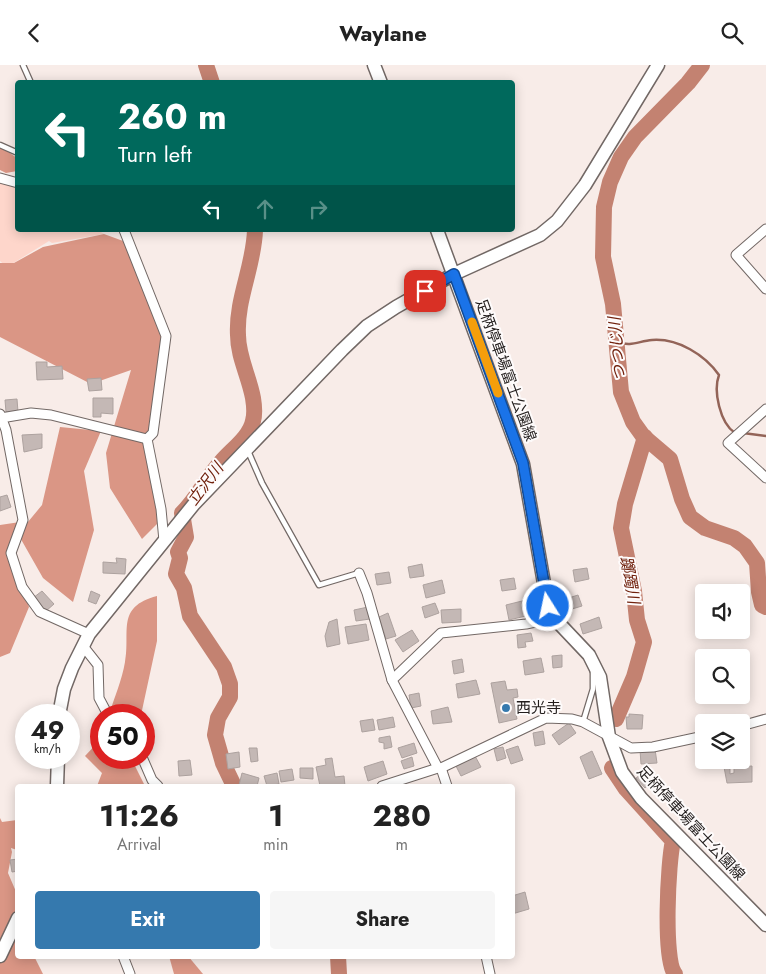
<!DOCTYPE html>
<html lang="en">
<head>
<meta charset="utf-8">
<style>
	:root { --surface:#fff; --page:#f6f6f6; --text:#222; --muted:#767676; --accent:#3579ae }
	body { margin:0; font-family:Jost,"Noto Sans JP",sans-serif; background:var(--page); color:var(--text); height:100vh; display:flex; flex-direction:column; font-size:19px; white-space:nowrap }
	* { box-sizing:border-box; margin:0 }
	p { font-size:16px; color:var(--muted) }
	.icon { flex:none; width:28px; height:28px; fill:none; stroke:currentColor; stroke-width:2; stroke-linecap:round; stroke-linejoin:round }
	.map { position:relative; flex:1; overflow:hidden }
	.drawer { position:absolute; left:15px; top:719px; width:500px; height:175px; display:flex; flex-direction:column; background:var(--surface); border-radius:5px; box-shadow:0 2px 12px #0003 }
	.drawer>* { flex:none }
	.top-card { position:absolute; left:15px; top:15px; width:500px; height:152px; border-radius:5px; box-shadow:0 2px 12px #0003; background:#00695c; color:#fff; overflow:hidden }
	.buttons { position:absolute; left:695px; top:519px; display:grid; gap:10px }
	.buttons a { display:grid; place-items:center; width:55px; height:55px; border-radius:5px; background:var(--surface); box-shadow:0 2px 12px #0003; font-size:25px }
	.speed { position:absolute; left:15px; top:639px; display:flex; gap:10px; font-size:25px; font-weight:700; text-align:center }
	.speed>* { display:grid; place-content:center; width:65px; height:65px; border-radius:50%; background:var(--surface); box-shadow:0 2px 12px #0003; line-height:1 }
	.speed small { font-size:12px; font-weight:400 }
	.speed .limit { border:8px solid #d22; background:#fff; color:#111 }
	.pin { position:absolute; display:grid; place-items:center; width:42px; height:42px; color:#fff; margin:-21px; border-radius:10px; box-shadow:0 2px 8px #0006 }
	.me { position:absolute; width:55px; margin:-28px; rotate:350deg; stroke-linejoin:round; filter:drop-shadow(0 0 4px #0008) }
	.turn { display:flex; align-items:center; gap:18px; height:105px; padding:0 20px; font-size:22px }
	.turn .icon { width:65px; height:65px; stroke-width:2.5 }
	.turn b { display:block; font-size:35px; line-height:42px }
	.lanes { display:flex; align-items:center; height:48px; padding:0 20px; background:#0003; justify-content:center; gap:25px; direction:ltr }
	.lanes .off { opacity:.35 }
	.eta { display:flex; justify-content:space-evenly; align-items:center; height:85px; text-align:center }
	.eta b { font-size:30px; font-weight:700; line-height:35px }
	.primary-button { display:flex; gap:10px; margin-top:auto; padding:10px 20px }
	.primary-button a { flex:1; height:58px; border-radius:5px; background:var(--accent); color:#fff; font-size:20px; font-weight:700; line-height:58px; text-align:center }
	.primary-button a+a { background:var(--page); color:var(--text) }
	header { display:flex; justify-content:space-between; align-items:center; height:65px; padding:0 20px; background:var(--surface); font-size:22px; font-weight:700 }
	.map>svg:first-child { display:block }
	.green { fill:#fed6cb }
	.forest { fill:#da9685 }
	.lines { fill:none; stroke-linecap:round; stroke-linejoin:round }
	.stream { stroke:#936458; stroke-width:2.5 }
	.river { stroke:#c38271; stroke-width:16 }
	.building { fill:#c4b8b5; stroke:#ada29f }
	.lane-casing { stroke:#726865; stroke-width:7 }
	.street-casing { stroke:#726865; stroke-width:11 }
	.secondary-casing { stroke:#726865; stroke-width:15 }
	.lane { stroke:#fff; stroke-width:4.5 }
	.street { stroke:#fff; stroke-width:9 }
	.secondary { stroke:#fff; stroke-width:12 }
	.route-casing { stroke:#114b97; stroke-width:12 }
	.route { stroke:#1a73e8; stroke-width:9 }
	.slow { stroke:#f59e0b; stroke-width:9 }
	.poi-dot { fill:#3579ae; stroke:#fefbfb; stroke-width:2 }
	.labels { text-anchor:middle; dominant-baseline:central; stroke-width:4; stroke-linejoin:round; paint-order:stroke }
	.street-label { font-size:15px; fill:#221d1c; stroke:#fefbfb }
	.poi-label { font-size:15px; fill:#221d1c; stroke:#fefbfb; text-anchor:start }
	.water-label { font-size:16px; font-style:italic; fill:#71220e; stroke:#fefbfb }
</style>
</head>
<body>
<header><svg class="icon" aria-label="back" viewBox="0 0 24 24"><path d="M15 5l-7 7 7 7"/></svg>Waylane<svg class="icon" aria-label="search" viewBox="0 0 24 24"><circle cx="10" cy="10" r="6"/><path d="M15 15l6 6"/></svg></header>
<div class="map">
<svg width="766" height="909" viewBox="0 0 766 909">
	<rect width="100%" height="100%" fill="#f8ece8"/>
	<path class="green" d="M0 114 17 119 18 165H98L104 169 52 178 49 176 7 202 0 196Z"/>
	<g class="forest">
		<path d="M0 81 17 93V106L6 108 0 105Z"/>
		<path d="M104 169 134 180 162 263 155 337 147 375 160 456 142 474 110 423 106 388 131 305 91 319 0 272V198H14L43 182Z"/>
		<path d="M60 362 101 366 84 406 94 465 73 537 43 513 18 469 13 494 29 542 10 588 0 592V460L20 457 18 469 42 440Z"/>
		<path d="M157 531V576L141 650H109C114 633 122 615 125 597 131 567 115 542 157 531Z"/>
		<path d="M101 674V692L131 693 145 721H97L102 708 85 691Z"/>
		<path d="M0 753 2 757 17 755V785L11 783 12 787 8 808 17 829 18 891H34L43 909H0Z"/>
		<path d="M169 891H188L203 909H174Z"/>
	</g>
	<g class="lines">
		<g class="stream">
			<path d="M618 277C631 282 639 276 652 275 678 273 705 290 719 310 713 326 720 358 735 368"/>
			<path d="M743 368 766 371"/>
		</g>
		<g class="river">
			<path d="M206 0 212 18"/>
			<path d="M702 0 688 18 635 72 621 92 610 117 604 142 603 192 613 239 621 327 633 357 643 371 670 394 682 434 690 452 705 463 734 473 745 481 757 498 759 527 762 540 766 542"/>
			<path d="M616 654 634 612 644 577 637 555 634 526 621 463 625 439 645 372"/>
			<path d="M612 703 626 724 673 776C668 796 663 896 675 909"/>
			<path d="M234 721 223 698 215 670 218 653 230 632V619L224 602 190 551 184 523 176 509 180 493 178 487 186 472 182 448C197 434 206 413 221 397 231 385 250 372 253 356 255 349 254 339 253 333 249 311 238 292 238 270 236 234 254 201 255 165"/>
			<path d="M338 891 339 909"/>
		</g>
	</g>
	<g class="building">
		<path d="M36 297H47V302L62 301 63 314 37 315Z"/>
		<path d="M101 313 102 325 89 326 87 314Z"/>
		<path d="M93 333H113V349L101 348V352H93Z"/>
		<path d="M17 334 18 347H6L5 335Z"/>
		<path d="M42 369V383L24 387 22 370Z"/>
		<path d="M7 430 11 442 0 446V432Z"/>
		<path d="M116 493 126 494 125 509 103 508V497L117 498Z"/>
		<path d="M422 499 424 511 410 513 408 502Z"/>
		<path d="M587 503 589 514 575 517 573 505Z"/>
		<path d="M389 507 391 518 377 520 375 509Z"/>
		<path d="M514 513 516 524 502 526 500 515Z"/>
		<path d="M442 515 445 528 426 533 423 520Z"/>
		<path d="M42 526 54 539 46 546 33 533Z"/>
		<path d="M91 526 100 530 96 539 88 536Z"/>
		<path d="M578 530 582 541 562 547 559 536Z"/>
		<path d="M530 534 534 549 509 555 506 540Z"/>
		<path d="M435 538 439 548 425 553 422 542Z"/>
		<path d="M368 542 370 554 356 556 354 545Z"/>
		<path d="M461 544V557L442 558 441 545Z"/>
		<path d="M388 548 396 571 386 574 379 552Z"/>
		<path d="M599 552 602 563 583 569 580 559Z"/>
		<path d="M337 554 340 579 327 582 325 571 329 557Z"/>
		<path d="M366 559 369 575 348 579 345 562Z"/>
		<path d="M412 565 419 576 403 587 395 575Z"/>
		<path d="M531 568 533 576 525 577 526 582 518 583 517 570Z"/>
		<path d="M562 590V602L553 603 552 591Z"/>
		<path d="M541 593 544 607 525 610 523 596Z"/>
		<path d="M462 594 464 607 454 609 452 596Z"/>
		<path d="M476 615 480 629 458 633 456 619Z"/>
		<path d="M505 616 507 625 517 624 518 632 513 633 517 654 499 658 491 618Z"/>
		<path d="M419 628 421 641 411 643 409 630Z"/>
		<path d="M448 642 452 657 433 659 431 646Z"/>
		<path d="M629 649 643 650 642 664H627L626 652H629Z"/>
		<path d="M393 652 395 662 379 665 377 655Z"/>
		<path d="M373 654 375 665 362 667 360 656Z"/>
		<path d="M569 658 576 668 559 680 552 670Z"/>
		<path d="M543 666 545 679 535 681 533 668Z"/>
		<path d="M390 671 392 682 384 684V678L379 677V673Z"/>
		<path d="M414 678 417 688 402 693 398 683Z"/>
		<path d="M518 681 523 695 511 699 506 685Z"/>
		<path d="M503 682 506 693 497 696 494 684Z"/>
		<path d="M249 683H257L258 696 251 697Z"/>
		<path d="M655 684 657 698 641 699 640 685Z"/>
		<path d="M592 686 602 709 589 714 580 692Z"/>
		<path d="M239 687 240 702 228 704 226 689Z"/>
		<path d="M475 691 481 702 461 711 456 701Z"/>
		<path d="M412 692 414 701 404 704 401 696Z"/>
		<path d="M332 693 335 712 344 711 345 721H320L316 702 326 700 325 694Z"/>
		<path d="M190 695 192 710 179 711 178 696Z"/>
		<path d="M383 696 387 709 368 716 364 702Z"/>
		<path d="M752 701V717L727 718 724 702 730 704V709L734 708V702Z"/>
		<path d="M300 703H313V714L300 713Z"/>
		<path d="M292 704 294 715 281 717 279 706Z"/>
		<path d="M644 707 652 717 645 723 636 713Z"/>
		<path d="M242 708 259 713 257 721 239 720Z"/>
		<path d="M277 708 279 719 267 721 264 711Z"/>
		<path d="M18 794V806L12 807 10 795Z"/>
		<path d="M525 827 529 844 512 849V831Z"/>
	</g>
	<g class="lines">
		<defs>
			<g id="lane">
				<path d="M23 0 31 18"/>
				<path d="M0 80 18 88"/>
				<path d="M248 386 262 418 319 520 359 508"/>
				<path d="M583 657 593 624V607"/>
			</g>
			<g id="street">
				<path d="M0 113 18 118"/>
				<path d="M766 164 736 190 766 224"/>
				<path d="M124 165 166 271 153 368 147 374 161 444 164 476"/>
				<path d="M766 344 728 378 766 413"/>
				<path d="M0 349 6 365 23 455 11 488 22 522 40 547 89 569"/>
				<path d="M1 353 31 348 51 350 147 374"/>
				<path d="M359 508 367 528 392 615"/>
				<path d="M83 581 98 600 99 633 108 650"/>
				<path d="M741 661 766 654"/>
				<path d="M142 692 152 715 158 721"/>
				<path d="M441 703 546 653 572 654 583 657 631 683 653 682 704 671"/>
				<path d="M382 721 438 703"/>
				<path d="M447 721 441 703H438L392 615 441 568 526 559 554 553"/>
				<path d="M123 891 130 909"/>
				<path d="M486 891 490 909"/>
			</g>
			<g id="secondary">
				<path d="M374 0 381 18"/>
				<path d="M437 165 523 399 548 541 554 553 589 590 600 612 609 672 622 707 641 733 766 860"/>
				<path d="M59 650 64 624 72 603 89 569 194 439 342 285 367 261 396 242 454 209 540 170 557 156 585 120 658 0"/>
				<path d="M57 721 58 692"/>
				<path d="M0 891 18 853"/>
			</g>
		</defs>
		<use href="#lane" class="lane-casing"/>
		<use href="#street" class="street-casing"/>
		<use href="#secondary" class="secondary-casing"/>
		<use href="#lane" class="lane"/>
		<use href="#street" class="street"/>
		<use href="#secondary" class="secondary"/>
	</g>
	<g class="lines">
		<defs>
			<path id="route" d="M425 226 454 209 523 398 548 541"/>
		</defs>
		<use href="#route" class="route-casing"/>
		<use href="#route" class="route"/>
		<path class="slow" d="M472 257 498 328"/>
	</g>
	<circle class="poi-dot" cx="506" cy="643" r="5"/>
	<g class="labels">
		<g class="street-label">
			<text transform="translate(506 305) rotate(70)">足柄停車場富士公園線</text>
			<text transform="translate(691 758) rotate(47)">足柄停車場富士公園線</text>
		</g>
		<g class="poi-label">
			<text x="516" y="643">西光寺</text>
		</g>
		<g class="water-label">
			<text transform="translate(617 284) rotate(-95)">つつじ川</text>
			<text transform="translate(205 419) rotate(-53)">立沢川</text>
			<text transform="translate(630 515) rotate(80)">躑躅川</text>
		</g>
	</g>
</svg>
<div class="buttons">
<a><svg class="icon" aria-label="sound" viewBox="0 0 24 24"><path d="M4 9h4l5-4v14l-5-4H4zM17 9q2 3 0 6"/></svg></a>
<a><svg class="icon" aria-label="search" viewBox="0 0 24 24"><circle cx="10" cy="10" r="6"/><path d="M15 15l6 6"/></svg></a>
<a><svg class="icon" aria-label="layers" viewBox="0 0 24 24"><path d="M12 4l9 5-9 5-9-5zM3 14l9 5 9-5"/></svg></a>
</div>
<div class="speed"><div>49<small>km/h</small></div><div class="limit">50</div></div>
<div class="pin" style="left:425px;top:226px;background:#d93025"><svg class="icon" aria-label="arrive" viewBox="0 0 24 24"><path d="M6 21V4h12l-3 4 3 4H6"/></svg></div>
<svg class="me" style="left:548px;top:541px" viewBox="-20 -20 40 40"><circle r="17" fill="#1a73e8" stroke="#fff" stroke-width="3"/><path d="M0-11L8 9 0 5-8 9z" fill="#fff"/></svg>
<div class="top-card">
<div class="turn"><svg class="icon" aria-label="left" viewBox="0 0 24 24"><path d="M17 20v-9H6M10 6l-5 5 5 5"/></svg><div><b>260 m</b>Turn left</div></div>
<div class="lanes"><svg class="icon" aria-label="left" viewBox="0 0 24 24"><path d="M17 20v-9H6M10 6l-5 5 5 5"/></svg><svg class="icon off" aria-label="ahead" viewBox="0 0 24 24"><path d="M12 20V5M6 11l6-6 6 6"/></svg><svg class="icon off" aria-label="right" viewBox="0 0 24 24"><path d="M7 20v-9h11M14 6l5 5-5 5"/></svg></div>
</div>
<section class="drawer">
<div class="eta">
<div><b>11:26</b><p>Arrival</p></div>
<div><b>1</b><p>min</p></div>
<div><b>280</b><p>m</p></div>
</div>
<div class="primary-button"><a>Exit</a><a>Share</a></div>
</section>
</div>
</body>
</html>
